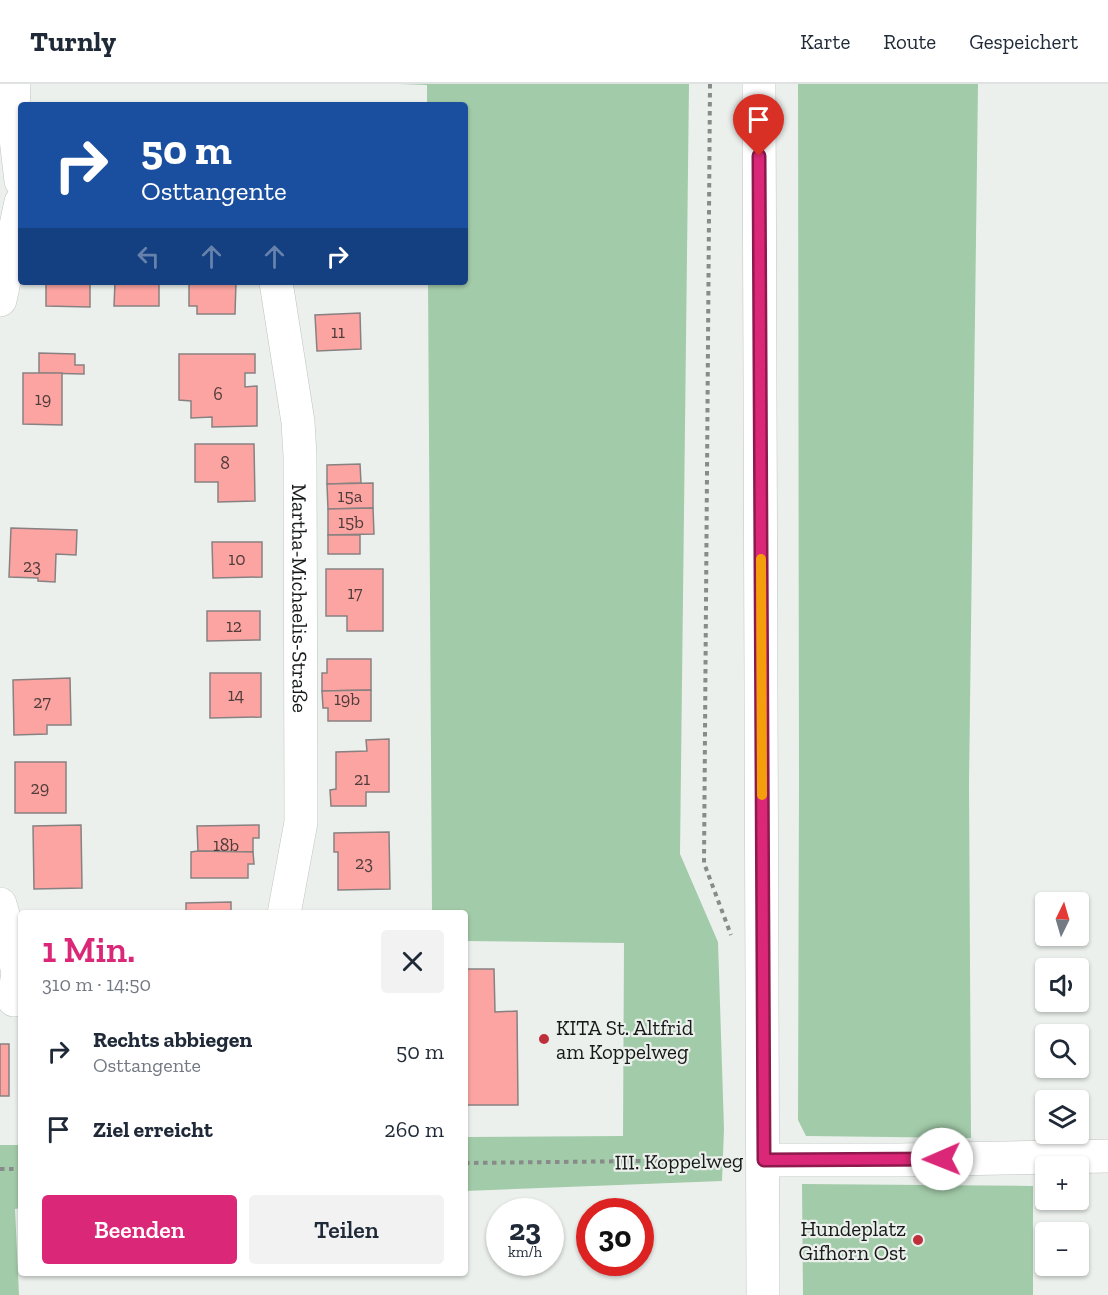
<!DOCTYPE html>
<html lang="de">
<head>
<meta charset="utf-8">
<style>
	:root { --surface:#fff; --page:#f2f2f3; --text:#1f2937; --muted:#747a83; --line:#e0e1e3; --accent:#db2777 }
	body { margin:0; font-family:"Zilla Slab",serif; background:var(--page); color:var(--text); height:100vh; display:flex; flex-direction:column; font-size:22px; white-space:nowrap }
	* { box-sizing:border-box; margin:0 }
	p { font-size:20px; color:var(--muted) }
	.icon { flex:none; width:33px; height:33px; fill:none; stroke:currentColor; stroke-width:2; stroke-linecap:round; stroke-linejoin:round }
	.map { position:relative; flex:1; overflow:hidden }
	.drawer { position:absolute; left:18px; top:826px; width:450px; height:366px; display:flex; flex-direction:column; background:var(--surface); border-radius:6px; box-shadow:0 2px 4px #0004 }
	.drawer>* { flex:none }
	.banner { position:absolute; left:18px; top:18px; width:450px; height:183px; border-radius:6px; box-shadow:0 2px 4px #0004; background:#1a4fa0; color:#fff; overflow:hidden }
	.needle { width:39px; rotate:5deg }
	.controls { position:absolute; left:1035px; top:808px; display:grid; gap:12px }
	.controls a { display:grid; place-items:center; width:54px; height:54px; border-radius:6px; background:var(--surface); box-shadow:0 2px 4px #0004; font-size:30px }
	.speed { position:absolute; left:486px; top:1114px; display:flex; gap:12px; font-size:30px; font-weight:700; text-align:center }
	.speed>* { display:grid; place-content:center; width:78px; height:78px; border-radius:50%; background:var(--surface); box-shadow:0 2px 4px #0004; line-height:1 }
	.speed small { font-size:15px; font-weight:400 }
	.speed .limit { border:9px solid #d22; background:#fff; color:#111 }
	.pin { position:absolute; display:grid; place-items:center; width:51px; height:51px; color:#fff; margin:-62px -26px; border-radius:50% 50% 50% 0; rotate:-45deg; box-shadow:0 0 6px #0007 }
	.pin .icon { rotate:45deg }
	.me { position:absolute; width:66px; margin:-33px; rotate:269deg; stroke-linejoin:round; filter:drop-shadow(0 0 4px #0008) }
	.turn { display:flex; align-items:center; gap:21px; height:126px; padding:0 24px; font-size:27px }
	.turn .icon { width:78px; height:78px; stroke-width:2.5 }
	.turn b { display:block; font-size:42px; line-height:51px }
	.lanes { display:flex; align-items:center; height:57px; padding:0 24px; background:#0003; justify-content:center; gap:30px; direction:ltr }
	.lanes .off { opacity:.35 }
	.round { display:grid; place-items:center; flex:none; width:63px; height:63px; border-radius:6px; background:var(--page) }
	.head { display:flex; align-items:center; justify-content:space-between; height:102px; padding:0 24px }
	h1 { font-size:36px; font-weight:600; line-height:45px; color:var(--accent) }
	.cta { display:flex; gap:12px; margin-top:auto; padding:12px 24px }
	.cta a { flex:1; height:69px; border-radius:6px; background:var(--accent); color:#fff; font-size:24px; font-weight:600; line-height:69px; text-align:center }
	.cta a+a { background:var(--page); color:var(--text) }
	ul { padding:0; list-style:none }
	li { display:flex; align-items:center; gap:18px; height:78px; padding:0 24px }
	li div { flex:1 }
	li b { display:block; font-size:22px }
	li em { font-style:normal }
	header { display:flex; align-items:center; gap:36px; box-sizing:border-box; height:84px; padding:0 30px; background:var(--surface); border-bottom:2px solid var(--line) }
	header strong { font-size:28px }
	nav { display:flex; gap:33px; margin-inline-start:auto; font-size:21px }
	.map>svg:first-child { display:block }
	.green { fill:#a2cba9 }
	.building { fill:#fca4a1; stroke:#888181; stroke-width:1.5 }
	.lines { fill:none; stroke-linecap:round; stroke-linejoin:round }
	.minor-casing { stroke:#bfc4c0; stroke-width:34 }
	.major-casing { stroke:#bfc4c0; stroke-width:34 }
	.path { stroke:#888b89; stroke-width:4; stroke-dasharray:4.5 4.5; stroke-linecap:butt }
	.minor { stroke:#fff; stroke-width:33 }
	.major { stroke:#fff; stroke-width:33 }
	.route-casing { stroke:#8e194d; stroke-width:15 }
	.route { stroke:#db2777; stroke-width:10 }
	.slow { stroke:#f59e0b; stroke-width:10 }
	.poi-dot { fill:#bf2f3b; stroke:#ebf0ec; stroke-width:2 }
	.labels { text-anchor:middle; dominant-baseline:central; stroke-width:4.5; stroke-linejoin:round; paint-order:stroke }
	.number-label { font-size:18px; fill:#503c3a }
	.street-label { font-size:21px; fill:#171918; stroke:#ebf0ec }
	.poi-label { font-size:21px; fill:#171918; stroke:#ebf0ec; text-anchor:start }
</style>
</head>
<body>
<header>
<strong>Turnly</strong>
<nav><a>Karte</a><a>Route</a><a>Gespeichert</a></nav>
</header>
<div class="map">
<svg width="1108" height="1211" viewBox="0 0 1108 1211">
	<rect width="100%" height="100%" fill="#ebf0ec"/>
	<g class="green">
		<path d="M400 0H689L680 770 718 858 724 1045 722 1097 465 1107V1053L623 1052 624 859 465 857V830L432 829 428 198H465V21H427V1Z"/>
		<path d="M798 0H978L969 699 971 1054 806 1052 798 1036 799 696Z"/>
		<path d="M0 1061H21V1124L15 1125 19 1211H0Z"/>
		<path d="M802 1100 1033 1102V1211H803Z"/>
	</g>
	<g class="building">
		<path d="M46 198H90V223L46 222Z"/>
		<path d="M115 198H159V222H114Z"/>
		<path d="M189 198H236L235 230H197V222H189Z"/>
		<path d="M360 229 361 265 317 267 315 231Z"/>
		<path d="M39 269 75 270V281H84V290L39 289Z"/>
		<path d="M179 270H255V289H245V303L257 302V342L212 343V333L191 334V317L179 316Z"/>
		<path d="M23 289H62V341L23 340Z"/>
		<path d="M195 360H254L255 417 218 418V398H195Z"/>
		<path d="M360 380 361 399 327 400V381Z"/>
		<path d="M373 399V424L328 425 327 400Z"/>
		<path d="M373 424 374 450 328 451V425Z"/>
		<path d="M11 444 77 446 76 471 56 470 55 498 38 497V494L9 493Z"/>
		<rect x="328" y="451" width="32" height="19"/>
		<path d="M212 458H262V493L213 494Z"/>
		<path d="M326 485H383V547H347V532H326Z"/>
		<path d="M207 527H260V556L207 557Z"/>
		<path d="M327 575H371V606L322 607V589H327Z"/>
		<path d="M210 589H261V633L210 634Z"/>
		<path d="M70 594 71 641H47V650L14 651 13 596Z"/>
		<path d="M371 606V637H328V624H323L322 607Z"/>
		<path d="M389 655V708H366V722H331L330 706 336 705V668L367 667 366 656Z"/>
		<rect x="15" y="678" width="51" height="51"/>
		<path d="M81 741 82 804 34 805 33 742Z"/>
		<path d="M259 741V754H253V768L198 767 197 742Z"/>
		<path d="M389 748 390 805 338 806V768H334V749Z"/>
		<path d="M198 767 253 768 254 780H248V794H191V768Z"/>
		<path d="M231 818V830H186V819Z"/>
		<path d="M465 885H494L495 928 517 927 518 1021H465Z"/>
		<rect x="0" y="960" width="9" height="52"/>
	</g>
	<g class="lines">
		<defs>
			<g id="minor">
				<path d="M14 0 13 29 21 97"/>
				<path id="s1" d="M276 198 298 338 300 372 301 738 284 830"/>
				<path d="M0 216 21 118"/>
				<path d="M0 820 10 856 18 888 14 916"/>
				<path d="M764 1076H898L1108 1072"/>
			</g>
			<path id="major" d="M759 0 763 1211"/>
		</defs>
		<use href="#minor" class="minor-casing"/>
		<use href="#major" class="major-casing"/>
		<g class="path">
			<path d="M710 0 704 779 731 851"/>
			<path d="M465 1079 734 1076"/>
			<path d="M0 1085H21"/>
		</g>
		<use href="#minor" class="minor"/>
		<use href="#major" class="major"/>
	</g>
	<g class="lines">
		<defs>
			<path id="route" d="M759 72 764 1076 942 1075"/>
		</defs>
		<use href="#route" class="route-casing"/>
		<use href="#route" class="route"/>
		<path class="slow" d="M761 475 762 711"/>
	</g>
	<g class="poi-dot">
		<circle cx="544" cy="955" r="6"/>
		<circle cx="918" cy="1156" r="6"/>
	</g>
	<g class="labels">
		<g class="number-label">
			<text x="338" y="248">11</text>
			<text x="218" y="310">6</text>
			<text x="43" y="315">19</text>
			<text x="225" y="379">8</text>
			<text x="350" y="412">15a</text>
			<text x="351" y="438">15b</text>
			<text x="237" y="475">10</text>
			<text x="32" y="482">23</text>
			<text x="355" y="509">17</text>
			<text x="234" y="542">12</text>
			<text x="236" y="611">14</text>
			<text x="347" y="615">19b</text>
			<text x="42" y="618">27</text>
			<text x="362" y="695">21</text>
			<text x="40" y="704">29</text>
			<text x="226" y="761">18b</text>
			<text x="364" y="779">23</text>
		</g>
		<g class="street-label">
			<text stroke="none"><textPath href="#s1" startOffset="318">Martha-Michaelis-Straße</textPath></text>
			<text transform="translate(679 1077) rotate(-1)">III. Koppelweg</text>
		</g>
		<g class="poi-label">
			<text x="556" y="943">KITA St. Altfrid<tspan x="556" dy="24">am Koppelweg</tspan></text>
			<text x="906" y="1144" text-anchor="end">Hundeplatz<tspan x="906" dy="24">Gifhorn Ost</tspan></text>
		</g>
	</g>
</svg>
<div class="controls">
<a><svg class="needle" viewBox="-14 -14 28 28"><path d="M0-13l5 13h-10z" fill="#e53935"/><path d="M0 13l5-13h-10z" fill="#747a83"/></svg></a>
<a><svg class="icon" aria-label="sound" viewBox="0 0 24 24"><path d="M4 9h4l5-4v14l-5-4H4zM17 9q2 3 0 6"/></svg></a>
<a><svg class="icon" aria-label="search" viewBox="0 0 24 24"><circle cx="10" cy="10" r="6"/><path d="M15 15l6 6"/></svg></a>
<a><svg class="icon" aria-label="layers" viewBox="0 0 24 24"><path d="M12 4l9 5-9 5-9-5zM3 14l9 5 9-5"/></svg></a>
<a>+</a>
<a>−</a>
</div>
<div class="speed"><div>23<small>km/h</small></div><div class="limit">30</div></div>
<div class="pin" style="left:759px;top:72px;background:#d93025"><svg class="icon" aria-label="arrive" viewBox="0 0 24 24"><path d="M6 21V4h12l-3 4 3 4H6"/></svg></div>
<svg class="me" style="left:942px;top:1075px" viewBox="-20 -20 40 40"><circle r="19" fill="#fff"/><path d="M0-13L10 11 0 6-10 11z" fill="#db2777"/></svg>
<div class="banner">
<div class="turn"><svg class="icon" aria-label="right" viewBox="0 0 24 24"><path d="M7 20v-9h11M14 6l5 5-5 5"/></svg><div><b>50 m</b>Osttangente</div></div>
<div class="lanes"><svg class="icon off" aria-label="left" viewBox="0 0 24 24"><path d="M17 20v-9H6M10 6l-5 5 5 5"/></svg><svg class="icon off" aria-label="ahead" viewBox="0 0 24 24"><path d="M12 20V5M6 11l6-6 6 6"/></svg><svg class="icon off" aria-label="ahead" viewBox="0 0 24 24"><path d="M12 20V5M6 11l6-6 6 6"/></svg><svg class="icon" aria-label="right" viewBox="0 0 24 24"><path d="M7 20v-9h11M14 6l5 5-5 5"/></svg></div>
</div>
<section class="drawer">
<div class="head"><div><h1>1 Min.</h1><p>310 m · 14:50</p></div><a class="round"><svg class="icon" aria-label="close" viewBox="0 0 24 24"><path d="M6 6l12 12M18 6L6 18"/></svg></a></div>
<ul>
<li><svg class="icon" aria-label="right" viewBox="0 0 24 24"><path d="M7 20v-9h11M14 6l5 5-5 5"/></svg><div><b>Rechts abbiegen</b><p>Osttangente</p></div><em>50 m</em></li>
<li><svg class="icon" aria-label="arrive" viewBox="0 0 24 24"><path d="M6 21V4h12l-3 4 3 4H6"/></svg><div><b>Ziel erreicht</b></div><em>260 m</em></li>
</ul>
<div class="cta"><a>Beenden</a><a>Teilen</a></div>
</section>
</div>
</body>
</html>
